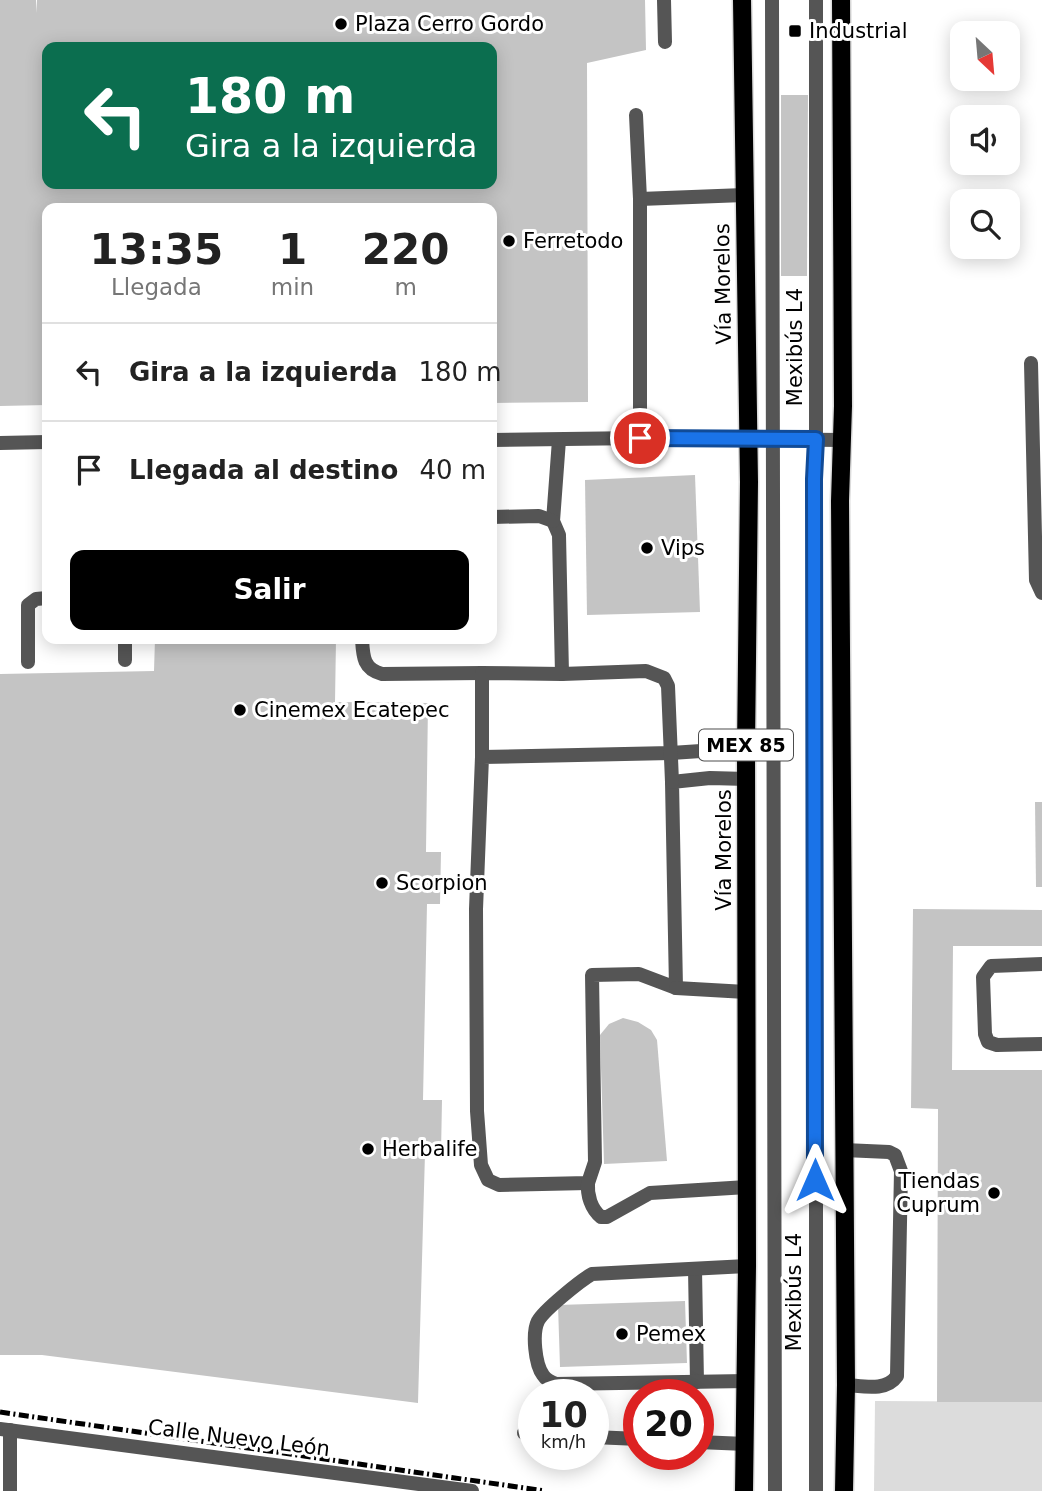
<!DOCTYPE html>
<html lang="es">
<head>
<meta charset="utf-8">
<style>
	:root { --surface:#fff; --page:#f2f2f2; --text:#222; --muted:#767676; --line:#e0e0e0; --accent:#000 }
	body { margin:0; font-family:"DejaVu Sans",sans-serif; background:var(--page); color:var(--text); height:100vh; display:flex; flex-direction:column; font-size:26px; white-space:nowrap }
	* { box-sizing:border-box; margin:0 }
	p { font-size:23px; color:var(--muted) }
	.icon { flex:none; width:38px; height:38px; fill:none; stroke:currentColor; stroke-width:2; stroke-linecap:round; stroke-linejoin:round }
	.map { position:relative; flex:1; overflow:hidden }
	.details { position:absolute; left:42px; top:203px; width:455px; height:441px; display:flex; flex-direction:column; background:var(--surface); border-radius:14px; box-shadow:0 4px 18px #0003 }
	.details>* { flex:none }
	.top-card { position:absolute; left:42px; top:42px; width:455px; height:147px; border-radius:14px; box-shadow:0 4px 18px #0003; background:#0b6e4f; color:#fff; overflow:hidden }
	.needle { width:46px; rotate:154deg }
	.tools { position:absolute; left:950px; top:21px; display:grid; gap:14px }
	.tools a { display:grid; place-items:center; width:70px; height:70px; border-radius:14px; background:var(--surface); box-shadow:0 4px 18px #0003; font-size:35px }
	.speed { position:absolute; left:518px; top:1379px; display:flex; gap:14px; font-size:35px; font-weight:700; text-align:center }
	.speed>* { display:grid; place-content:center; width:91px; height:91px; border-radius:50%; background:var(--surface); box-shadow:0 4px 18px #0003; line-height:1 }
	.speed small { font-size:18px; font-weight:400 }
	.speed .limit { border:10px solid #d22; background:#fff; color:#111 }
	.pin { position:absolute; display:grid; place-items:center; width:60px; height:60px; color:#fff; margin:-30px; border:4px solid #fff; border-radius:50%; box-shadow:0 2px 7px #0007 }
	.me { position:absolute; width:77px; margin:-38px; rotate:0deg; stroke-linejoin:round; filter:drop-shadow(0 0 5px #0008) }
	.turn { display:flex; align-items:center; gap:24px; height:147px; padding:0 28px; font-size:32px }
	.turn .icon { width:91px; height:91px; stroke-width:2.5 }
	.turn b { display:block; font-size:49px; line-height:60px }
	.eta { display:flex; justify-content:space-evenly; align-items:center; height:119px; text-align:center }
	.eta b { font-size:42px; font-weight:700; line-height:49px }
	.action { display:flex; gap:14px; margin-top:auto; padding:14px 28px }
	.action a { flex:1; height:80px; border-radius:14px; background:var(--accent); color:#fff; font-size:28px; font-weight:700; line-height:80px; text-align:center }
	ul { padding:0; list-style:none }
	li { display:flex; align-items:center; gap:21px; height:98px; padding:0 28px; border-top:2px solid var(--line) }
	li div { flex:1 }
	li b { display:block; font-size:26px }
	li em { font-style:normal }
	.map>svg:first-child { display:block }
	.green { fill:#dcdcdc }
	.building { fill:#c4c4c4; fill-rule:evenodd }
	.lines { fill:none; stroke-linecap:round; stroke-linejoin:round }
	.primary-casing { stroke:#dbdbdb; stroke-width:21 }
	.service { stroke:#555; stroke-width:14 }
	.minor { stroke:#555; stroke-width:14 }
	.primary { stroke:#000; stroke-width:18 }
	.rail { stroke:#000; stroke-width:5; stroke-dasharray:10 3.5 2 3.5; stroke-linecap:butt }
	.route-casing { stroke:#114b97; stroke-width:18 }
	.route { stroke:#1a73e8; stroke-width:12 }
	.poi-dot { fill:#000; stroke:#fff; stroke-width:2.5 }
	.labels { text-anchor:middle; dominant-baseline:central; stroke-width:6; stroke-linejoin:round; paint-order:stroke }
	.shield { fill:#fff; stroke:#4c4c4c; stroke-width:2 }
	.shield-label { font-size:19px; font-weight:bold; fill:#000 }
	.poi-label { font-size:21px; fill:#000; stroke:#fff; text-anchor:start }
	.street-label { font-size:21px; fill:#000; stroke:#fff }
</style>
</head>
<body>
<div class="map">
<svg width="1042" height="1491" viewBox="0 0 1042 1491">
	<rect width="100%" height="100%" fill="#fff"/>
	<path class="green" d="M875 1401 1042 1402V1491H874Z"/>
	<g class="building">
		<path d="M0 0H36L37 13V0H645L646 50 587 63 588 402 492 403V208H47V405L0 406ZM47 47H492V184H47Z"/>
		<path d="M781 95H808L807 276H781Z"/>
		<path d="M695 475 700 612 587 615 585 480Z"/>
		<path d="M155 639H336L335 702 428 703 426 852H441L440 904H427L423 1100H442L441 1153H425L418 1403 42 1355H0V674L154 671Z"/>
		<path d="M1035 802H1042V887H1036Z"/>
		<path d="M913 909 1042 910V946H953L952 1070H1042V1402H937L938 1109 911 1108Z"/>
		<path d="M623 1018 638 1022 651 1030 657 1040 667 1161 604 1164 600 1035 609 1024Z"/>
		<path d="M685 1301 687 1363 560 1367 558 1305Z"/>
	</g>
	<g class="lines">
		<defs>
			<g id="primary">
				<path d="M742 0 749 482 746 748 747 1266 744 1491"/>
				<path d="M841 0 843 406 840 501 846 1385 844 1491"/>
			</g>
		</defs>
		<use href="#primary" class="primary-casing"/>
		<g class="service">
			<path d="M664 0 665 42"/>
			<path d="M772 0 775 1491"/>
			<path d="M816 0V1491"/>
			<path d="M636 115 640 199V438"/>
			<path d="M640 199 744 195"/>
			<path d="M1031 363 1036 580 1042 593"/>
			<path d="M559 440 553 521 559 535 562 674"/>
			<path d="M492 517 539 516 553 521"/>
			<path d="M125 639V660"/>
			<path d="M362 639C363 656 363 669 382 674L482 673"/>
			<path d="M28 662V605L36 599 47 598"/>
			<path d="M746 748 671 753 482 757 476 909 477 1111 481 1165 488 1180 499 1185 588 1183 595 1162 592 975 639 974 676 988 672 782 710 778 747 779"/>
			<path d="M482 757V673L562 674 646 671 664 678 668 686 672 782"/>
			<path d="M1042 964 991 966 983 977 985 1034 988 1042 997 1045 1042 1044"/>
			<path d="M676 988 746 992"/>
			<path d="M844 1150 889 1152 895 1155 901 1171 897 1376C886 1392 863 1386 846 1385"/>
			<path d="M588 1183C587 1195 591 1209 601 1217H607L650 1193 747 1187"/>
			<path d="M695 1269 697 1382"/>
			<path d="M747 1381 556 1384C551 1382 546 1380 543 1375 535 1364 532 1333 538 1321 544 1310 580 1281 592 1274L747 1266"/>
			<path d="M524 1433 534 1434"/>
			<path d="M593 1437 639 1439"/>
			<path d="M698 1442 746 1444"/>
		</g>
		<g class="minor">
			<path d="M492 440 640 438 842 440"/>
			<path d="M0 443 47 442"/>
			<path d="M0 1429 472 1491"/>
			<path d="M10 1430V1491"/>
		</g>
		<use href="#primary" class="primary"/>
		<path class="rail" d="M0 1412 545 1491"/>
	</g>
	<g class="lines">
		<defs>
			<path id="route" d="M640 438 816 439 814 479 815 1180"/>
		</defs>
		<use href="#route" class="route-casing"/>
		<use href="#route" class="route"/>
	</g>
	<g class="poi-dot">
		<circle cx="341" cy="24" r="7"/>
		<rect x="788" y="24" width="14" height="14" rx="3.5"/>
		<circle cx="509" cy="241" r="7"/>
		<circle cx="647" cy="548" r="7"/>
		<circle cx="240" cy="710" r="7"/>
		<circle cx="382" cy="883" r="7"/>
		<circle cx="368" cy="1149" r="7"/>
		<circle cx="994" cy="1193" r="7"/>
		<circle cx="622" cy="1334" r="7"/>
	</g>
	<g class="labels">
		<rect class="shield" x="699" y="729.5" width="94" height="31" rx="5"/>
		<g class="shield-label">
			<text x="746" y="745">MEX 85</text>
		</g>
		<g class="poi-label">
			<text x="355" y="24">Plaza Cerro Gordo</text>
			<text x="809" y="31">Industrial</text>
			<text x="523" y="241">Ferretodo</text>
			<text x="661" y="548">Vips</text>
			<text x="254" y="710">Cinemex Ecatepec</text>
			<text x="396" y="883">Scorpion</text>
			<text x="382" y="1149">Herbalife</text>
			<text x="980" y="1181" text-anchor="end">Tiendas<tspan x="980" dy="24">Cuprum</tspan></text>
			<text x="636" y="1334">Pemex</text>
		</g>
		<g class="street-label">
			<text transform="translate(723 284) rotate(-91)">Vía Morelos</text>
			<text transform="translate(795 347) rotate(-90)">Mexibús L4</text>
			<text transform="translate(724 850) rotate(-90)">Vía Morelos</text>
			<text transform="translate(794 1292) rotate(-90)">Mexibús L4</text>
			<text transform="translate(239 1438) rotate(7)">Calle Nuevo León</text>
		</g>
	</g>
</svg>
<div class="tools">
<a><svg class="needle" viewBox="-14 -14 28 28"><path d="M0-13l5 13h-10z" fill="#e53935"/><path d="M0 13l5-13h-10z" fill="#767676"/></svg></a>
<a><svg class="icon" aria-label="sound" viewBox="0 0 24 24"><path d="M4 9h4l5-4v14l-5-4H4zM17 9q2 3 0 6"/></svg></a>
<a><svg class="icon" aria-label="search" viewBox="0 0 24 24"><circle cx="10" cy="10" r="6"/><path d="M15 15l6 6"/></svg></a>
</div>
<div class="speed"><div>10<small>km/h</small></div><div class="limit">20</div></div>
<div class="pin" style="left:640px;top:438px;background:#d93025"><svg class="icon" aria-label="arrive" viewBox="0 0 24 24"><path d="M6 21V4h12l-3 4 3 4H6"/></svg></div>
<svg class="me" style="left:815px;top:1180px" viewBox="-20 -20 40 40"><path d="M0-17L14 15 0 8-14 15z" fill="#1a73e8" stroke="#fff" stroke-width="4"/></svg>
<div class="top-card">
<div class="turn"><svg class="icon" aria-label="left" viewBox="0 0 24 24"><path d="M17 20v-9H6M10 6l-5 5 5 5"/></svg><div><b>180 m</b>Gira a la izquierda</div></div>
</div>
<section class="details">
<div class="eta">
<div><b>13:35</b><p>Llegada</p></div>
<div><b>1</b><p>min</p></div>
<div><b>220</b><p>m</p></div>
</div>
<ul>
<li><svg class="icon" aria-label="left" viewBox="0 0 24 24"><path d="M17 20v-9H6M10 6l-5 5 5 5"/></svg><div><b>Gira a la izquierda</b></div><em>180 m</em></li>
<li><svg class="icon" aria-label="arrive" viewBox="0 0 24 24"><path d="M6 21V4h12l-3 4 3 4H6"/></svg><div><b>Llegada al destino</b></div><em>40 m</em></li>
</ul>
<div class="action"><a>Salir</a></div>
</section>
</div>
</body>
</html>
